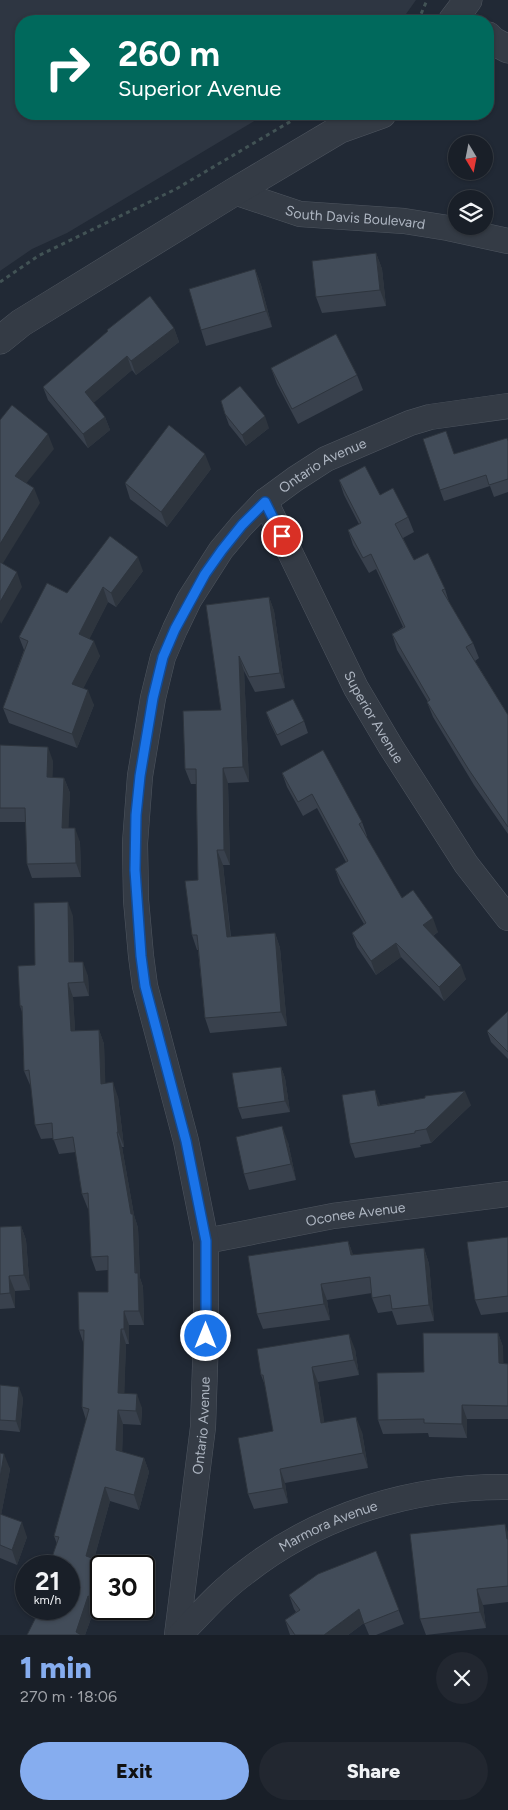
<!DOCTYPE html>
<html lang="en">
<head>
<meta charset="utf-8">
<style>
	:root { --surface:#191f28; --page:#222730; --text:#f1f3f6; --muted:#9fa2a8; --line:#373d45; --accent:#86adef }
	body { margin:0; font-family:Figtree,sans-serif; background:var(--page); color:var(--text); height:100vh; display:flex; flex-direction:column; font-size:19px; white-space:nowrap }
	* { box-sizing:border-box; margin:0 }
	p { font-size:16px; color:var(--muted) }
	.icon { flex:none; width:28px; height:28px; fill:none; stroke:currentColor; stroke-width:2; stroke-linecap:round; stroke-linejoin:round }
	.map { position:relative; height:1635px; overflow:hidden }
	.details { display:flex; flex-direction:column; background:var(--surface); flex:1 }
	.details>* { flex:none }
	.hud { position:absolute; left:15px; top:15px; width:479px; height:105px; border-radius:20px; box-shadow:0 1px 4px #0004,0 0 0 1px var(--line); background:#00695c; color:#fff; overflow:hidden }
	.needle { width:32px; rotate:170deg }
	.buttons { position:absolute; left:448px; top:135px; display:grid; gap:10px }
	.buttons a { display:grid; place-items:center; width:45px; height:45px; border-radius:50%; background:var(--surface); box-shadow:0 1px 4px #0004,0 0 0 1px var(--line); font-size:25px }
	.speed { position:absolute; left:15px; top:1555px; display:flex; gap:10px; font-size:25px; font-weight:700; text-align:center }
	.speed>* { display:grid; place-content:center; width:65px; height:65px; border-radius:50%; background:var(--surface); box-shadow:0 1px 4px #0004,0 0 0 1px var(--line); line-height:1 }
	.speed small { font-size:12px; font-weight:400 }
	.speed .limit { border:2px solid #111; border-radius:8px; background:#fff; color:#111 }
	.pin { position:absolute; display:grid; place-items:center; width:42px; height:42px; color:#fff; margin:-21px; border:2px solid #fff; border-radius:50%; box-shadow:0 1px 5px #0007 }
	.me { position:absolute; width:55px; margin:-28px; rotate:0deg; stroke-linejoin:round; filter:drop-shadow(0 0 4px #0008) }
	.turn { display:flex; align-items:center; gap:18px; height:105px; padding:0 20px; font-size:22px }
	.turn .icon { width:65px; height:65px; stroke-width:2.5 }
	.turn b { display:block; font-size:35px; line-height:42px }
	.round { display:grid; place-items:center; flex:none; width:52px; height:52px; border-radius:26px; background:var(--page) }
	.head { display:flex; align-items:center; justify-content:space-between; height:85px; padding:0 20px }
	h1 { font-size:30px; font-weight:800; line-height:38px; color:var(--accent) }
	.primary-button { display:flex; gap:10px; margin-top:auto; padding:10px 20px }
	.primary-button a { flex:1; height:58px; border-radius:30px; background:var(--accent); color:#111; font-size:20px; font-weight:800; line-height:58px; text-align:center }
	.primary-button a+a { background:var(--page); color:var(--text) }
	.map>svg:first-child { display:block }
	.airport { fill:#2e3642 }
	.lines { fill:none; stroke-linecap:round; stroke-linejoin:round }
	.minor-casing { stroke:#4f5660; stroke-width:26 }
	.tertiary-casing { stroke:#4f5660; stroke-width:29 }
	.path { stroke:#425355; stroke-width:3; stroke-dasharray:4 4; stroke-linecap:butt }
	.minor { stroke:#343b45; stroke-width:25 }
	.tertiary { stroke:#343b45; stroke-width:28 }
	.wall { fill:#39414d }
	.shaded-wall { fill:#2e353e }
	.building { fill:#424c59; stroke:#2e353e }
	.route-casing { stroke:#114b97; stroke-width:12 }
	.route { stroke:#1a73e8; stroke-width:9 }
	.labels { text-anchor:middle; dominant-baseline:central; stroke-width:5; stroke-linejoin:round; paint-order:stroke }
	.street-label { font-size:14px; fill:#aeb6c2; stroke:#1a202a }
</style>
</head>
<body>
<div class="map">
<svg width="508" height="1635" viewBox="0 0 508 1635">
	<rect width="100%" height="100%" fill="#212935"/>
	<path class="airport" d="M0 0H416L401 21H21V114H266L67 233 32 249 0 271Z"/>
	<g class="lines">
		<defs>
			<g id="minor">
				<path id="s1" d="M234 192 300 214 404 221 448 228 508 241"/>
				<path id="s2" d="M265 501 356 688 391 747 466 864 508 918"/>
				<path id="s3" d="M206 1241 333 1216 508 1194"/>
				<path id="s4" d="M177 1635 203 1427 206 1336V1241L186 1141 145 986 141 956 136 900 135 843 140 776 153 698 163 657 175 629 189 600 221 550 242 525 265 501 295 479 326 459 410 423 430 417 508 406"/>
				<path id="s5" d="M180 1635C201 1613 221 1590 246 1572 320 1514 414 1486 508 1487"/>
			</g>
			<g id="tertiary">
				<path d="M452 21 468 0"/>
				<path d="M488 36 493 41 508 49"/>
				<path d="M0 340 21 323 234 192 340 129 382 114"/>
			</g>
		</defs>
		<use href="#minor" class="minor-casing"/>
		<use href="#tertiary" class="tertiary-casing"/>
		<g class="path">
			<path d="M418 21 427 0"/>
			<path d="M0 282 38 256 176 189 303 114"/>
		</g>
		<use href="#minor" class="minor"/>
		<use href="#tertiary" class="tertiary"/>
	</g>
	<g class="wall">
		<path d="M376 253 382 269 386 306 322 313 316 297Z"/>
		<path d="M255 269 261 285 272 327 206 346 201 330Z"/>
		<path d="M174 328 179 342 136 375 132 370 93 403 105 417 110 430 88 448 48 400 43 387 107 332V330Z"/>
		<path d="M271 368 357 375 363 390 298 424 277 384Z"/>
		<path d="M225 414 269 428 246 446 229 425Z"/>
		<path d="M508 441V492L494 497 490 486 444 501 440 490 454 454Z"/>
		<path d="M211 469 167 527 130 499 125 483Z"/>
		<path d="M339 480 380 495 408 517 414 532 403 538 414 560 445 589 449 602 473 643 479 658 475 661 508 715V834L474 785 433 717 427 702H428L397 650 392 634 403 627 376 569 369 573 353 545 348 530 359 524 344 495Z"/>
		<path d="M143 571 116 607 108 602 89 639 100 656 83 688 94 705 77 748 9 723 3 708 24 650 19 637 67 593Z"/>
		<path d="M269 597 274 611 285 688 255 692 244 671 249 782 228 783 230 865H223L231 937 275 933 280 948 287 1026 210 1033 205 1018 198 950H197L192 935 198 880 196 784H191L185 769 221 710 206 605Z"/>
		<path d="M266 712 304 721 308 733 281 746 270 723Z"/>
		<path d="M0 745 53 761 52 778H64L70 793 68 828 80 842 81 877 32 878 27 864 26 822H0Z"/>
		<path d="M282 773 362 822 367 836 366 837 402 898 438 932 433 936 466 979 444 1001 401 957 376 975 357 947 352 933 364 924 340 883 335 869 346 862 317 808 303 816 287 787Z"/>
		<path d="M73 916 74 962 88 976 89 996 73 997 75 1031 99 1030 104 1044 105 1083 118 1097 124 1147H122L134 1215 138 1228 140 1278 143 1287 144 1325H129V1344H126L124 1393 142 1408 141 1425 123 1424 122 1452 144 1458 149 1472 139 1510 110 1501 94 1559 101 1566V1609H110L108 1616 94 1610 85 1635H27L69 1609 57 1544 54 1536 86 1420 82 1407 84 1345 79 1330 108 1292V1270L96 1271 91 1257 89 1208 88 1209 82 1194 76 1152 59 1154 53 1138 41 1139 35 1125 31 1085H30L24 1071 22 1012 20 1006 35 965Z"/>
		<path d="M508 1011V1059L491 1042 487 1031Z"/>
		<path d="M281 1067 285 1078 290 1112 242 1119 238 1108Z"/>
		<path d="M425 1098 471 1105 431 1143 420 1145 421 1147 355 1158 350 1144 380 1104V1105Z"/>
		<path d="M288 1142 296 1180 249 1190 244 1174Z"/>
		<path d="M21 1226 26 1240 30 1290 15 1291V1308L0 1309V1227Z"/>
		<path d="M508 1237V1312L481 1315 475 1300Z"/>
		<path d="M348 1241 353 1255 424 1248 429 1264 434 1321 397 1325 392 1311 378 1313 372 1298V1293L327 1300 330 1320 263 1329 257 1314Z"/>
		<path d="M498 1333 503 1347V1363L508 1364V1419H467V1438L429 1437 428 1433 383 1434 378 1420 424 1372Z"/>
		<path d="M355 1349 359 1375 318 1382 324 1422 362 1432 368 1468 285 1483 288 1503 254 1509 248 1494 273 1431 266 1388 261 1375Z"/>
		<path d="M0 1385 23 1398 20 1432 0 1430Z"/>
		<path d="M0 1453 10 1469 1 1515 27 1537 17 1565 0 1558Z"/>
		<path d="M508 1532V1602L483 1605 486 1628 426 1635 420 1619Z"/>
		<path d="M376 1551 404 1624 376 1635H369L364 1623 348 1635H290L285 1620 296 1612 294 1609 289 1595Z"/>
	</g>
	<g class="shaded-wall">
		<path d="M376 253 382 269 386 306 380 290Z"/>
		<path d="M255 269 261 285 272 327 266 311Z"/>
		<path d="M174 328 179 342 136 375 131 361Z"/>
		<path d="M127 356 132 370 90 406 85 392Z"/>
		<path d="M265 416 269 428 246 446 242 435Z"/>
		<path d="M105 417 110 430 88 448 83 434Z"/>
		<path d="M48 434 54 449 20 491 15 476Z"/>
		<path d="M205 454 211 469 167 527 161 512Z"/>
		<path d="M34 488 40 503 0 568V544Z"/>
		<path d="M138 557 143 571 116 607 111 593Z"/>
		<path d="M17 572 22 587 1 624 0 621V602Z"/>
		<path d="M103 587 108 602 85 648 79 634Z"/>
		<path d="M269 597 274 611 285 688 280 673Z"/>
		<path d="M94 641 100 656 78 699 72 684Z"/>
		<path d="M239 656 244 671 249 782 243 767Z"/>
		<path d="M88 690 94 705 77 748 72 734Z"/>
		<path d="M48 747 53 761 52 792 47 777Z"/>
		<path d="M223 768 228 783 230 865 224 850Z"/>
		<path d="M64 778 70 793 68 842 62 828Z"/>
		<path d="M75 828 80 842 81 877 76 863Z"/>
		<path d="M217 850 223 865 232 952 227 937Z"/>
		<path d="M68 902 73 916 74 977 69 962Z"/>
		<path d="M433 918 438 932 428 939 423 925Z"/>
		<path d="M275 933 280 948 287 1026 281 1012Z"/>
		<path d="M396 943 401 957 376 975 371 961Z"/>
		<path d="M83 962 88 976 89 996 84 982Z"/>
		<path d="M461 965 466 979 444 1001 439 987Z"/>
		<path d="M68 983 73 997 76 1045 71 1031Z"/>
		<path d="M99 1030 104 1044 106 1098 101 1084Z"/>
		<path d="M281 1067 285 1078 290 1112 285 1101Z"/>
		<path d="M113 1082 118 1097 124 1147 118 1132Z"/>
		<path d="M375 1090 380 1104 383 1120 378 1106Z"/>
		<path d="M465 1091 471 1105 431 1143 426 1129Z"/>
		<path d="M282 1126 288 1142 296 1180 291 1164Z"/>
		<path d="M117 1132 122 1147 134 1215 138 1228 140 1278 143 1287 144 1325 139 1311 131 1214Z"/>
		<path d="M21 1226 26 1240 30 1290 24 1275Z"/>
		<path d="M348 1241 354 1257 351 1255Z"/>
		<path d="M424 1248 429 1264 434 1321 429 1305Z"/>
		<path d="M9 1276 15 1291V1308L10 1293Z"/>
		<path d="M321 1284 327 1300 330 1320 324 1304Z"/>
		<path d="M124 1311 129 1325V1344L124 1329Z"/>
		<path d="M121 1329 126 1344 124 1407 118 1393Z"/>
		<path d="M498 1333 503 1347 504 1377 499 1363Z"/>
		<path d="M349 1334 355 1349 359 1375 354 1360Z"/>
		<path d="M312 1367 318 1382 327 1438 321 1423Z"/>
		<path d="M19 1387 23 1398 20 1432 16 1421Z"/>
		<path d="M137 1394 142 1408 141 1425 136 1411Z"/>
		<path d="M462 1405 467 1419V1438L462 1424Z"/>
		<path d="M118 1410 123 1424 122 1464 116 1450Z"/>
		<path d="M356 1417 362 1432 368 1468 363 1453Z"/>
		<path d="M4 1454 10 1469 0 1521V1478Z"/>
		<path d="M144 1458 149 1472 139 1510 134 1495Z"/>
		<path d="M280 1469 285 1483 288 1503 283 1488Z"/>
		<path d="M105 1487 110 1501 91 1570 86 1556Z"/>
		<path d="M22 1522 27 1537 17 1565 12 1550Z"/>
		<path d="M505 1524 508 1532V1542L507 1539Z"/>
		<path d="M477 1589 483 1605 486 1628 480 1612Z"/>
		<path d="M88 1596 94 1610 85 1635H77L76 1632Z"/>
		<path d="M105 1609H110L108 1616Z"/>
		<path d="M359 1609 364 1623 348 1635H324Z"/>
	</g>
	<g class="building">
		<path d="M376 253 380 290 316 297 312 261Z"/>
		<path d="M255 269 266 311 201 330 189 289Z"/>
		<path d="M150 296 174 328 131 361 127 356 85 392 105 417 83 434 43 387 108 331 107 330Z"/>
		<path d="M336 334 357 375 292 409 271 368Z"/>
		<path d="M240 386 265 416 242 435 225 414 221 401Z"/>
		<path d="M12 405 48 434 15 476 34 488 0 544V420Z"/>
		<path d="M169 425 205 454 161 512 125 483Z"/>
		<path d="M446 431 454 454 507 438 508 441V479L489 485 486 475 440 490 423 439Z"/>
		<path d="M365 466 380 495 393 488 408 517 395 524 414 560 428 553 445 589 442 590 473 643 466 647 508 715V827L469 770 427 702 430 700 392 634 405 627 371 554 363 558 348 530 361 523 339 480Z"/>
		<path d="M110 536 138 557 111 593 103 587 79 634 94 641 72 684 88 690 72 734 3 708 28 641 19 637 47 583 67 593Z"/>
		<path d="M0 562 17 572 0 602Z"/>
		<path d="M269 597 280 673 249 677 239 656 243 767 223 768 224 850H217L227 937 275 933 281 1012 205 1018 197 935H192L185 881 198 880 196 769H185L183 711 221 710 206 605Z"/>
		<path d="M293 699 304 721 277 735 266 712Z"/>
		<path d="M0 745 48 747 47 777 64 778 62 828H75L76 863 27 864 25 808H0Z"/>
		<path d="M323 750 362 822 359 824 402 898 413 890 433 918 423 925 461 965 439 987 396 943 371 961 352 933 366 923 335 869 348 861 312 794 298 802 282 773Z"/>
		<path d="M68 902 69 962H83L84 982 68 983 71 1031 99 1030 101 1084 113 1082 118 1132H117L131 1214H133L135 1273H138L139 1311H124V1329H121L118 1393 137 1394 136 1411 118 1410 116 1450 144 1458 134 1495 105 1487 86 1556 115 1566H101V1601L88 1596 76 1632 81 1635H27L40 1609H69V1566H49L59 1537 54 1536 89 1409 82 1407 84 1330H79L78 1292H108V1256L91 1257 88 1193 82 1194 73 1137 53 1140 52 1123 35 1125 29 1070 24 1071 22 1006H20L18 966 35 965 34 903Z"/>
		<path d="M508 1011V1052L487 1031Z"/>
		<path d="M281 1067 285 1101 238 1108 232 1073Z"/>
		<path d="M375 1090 378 1106 425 1098V1096L465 1091 426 1129 415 1131V1133L350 1144 342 1095Z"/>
		<path d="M282 1126 291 1164 244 1174 236 1137Z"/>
		<path d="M21 1226 24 1275 9 1276 10 1293 0 1294V1227Z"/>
		<path d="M508 1237V1296L475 1300 467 1242Z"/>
		<path d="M348 1241 351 1255 424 1248 429 1305 392 1309 390 1295 372 1298 370 1277 321 1284 324 1304 257 1314 248 1256Z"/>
		<path d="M423 1333H498L499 1363 508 1364V1406L462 1405V1424L424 1423V1419L378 1420 377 1373 424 1372Z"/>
		<path d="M349 1334 354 1360 312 1367 321 1423 356 1417 363 1453 280 1469 283 1488 248 1494 238 1438 273 1431 263 1375H261L257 1349Z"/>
		<path d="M0 1385 19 1387 16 1421 0 1420Z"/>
		<path d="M0 1453 4 1454 0 1478Z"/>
		<path d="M0 1514 22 1522 12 1550 0 1545Z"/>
		<path d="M505 1524 507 1539H508V1586L477 1589 480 1612 420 1619 410 1534Z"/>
		<path d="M376 1551 399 1610 364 1624 359 1609 324 1635H295L285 1620 300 1610 289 1595 318 1574Z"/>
	</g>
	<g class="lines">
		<defs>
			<path id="route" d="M206 1336V1241L186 1141 145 986 141 956 135 870 136 815 140 776 153 698 163 657 175 629 205 574 222 550 242 525 265 502 282 536"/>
		</defs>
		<use href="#route" class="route-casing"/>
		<use href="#route" class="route"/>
	</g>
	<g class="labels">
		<g class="street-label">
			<text stroke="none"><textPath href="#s1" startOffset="125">South Davis Boulevard</textPath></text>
			<text stroke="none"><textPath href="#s4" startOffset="1246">Ontario Avenue</textPath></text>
			<text stroke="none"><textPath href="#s2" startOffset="242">Superior Avenue</textPath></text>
			<text stroke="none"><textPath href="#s3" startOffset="152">Oconee Avenue</textPath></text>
			<text stroke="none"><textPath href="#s4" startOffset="211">Ontario Avenue</textPath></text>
			<text stroke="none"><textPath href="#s5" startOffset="186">Marmora Avenue</textPath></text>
		</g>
	</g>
</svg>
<div class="buttons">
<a><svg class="needle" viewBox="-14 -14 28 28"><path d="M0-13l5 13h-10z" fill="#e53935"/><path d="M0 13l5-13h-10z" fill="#9fa2a8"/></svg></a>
<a><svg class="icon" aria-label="layers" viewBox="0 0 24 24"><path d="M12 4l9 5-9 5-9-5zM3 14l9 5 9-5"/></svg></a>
</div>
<div class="speed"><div>21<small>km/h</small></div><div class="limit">30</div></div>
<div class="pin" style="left:282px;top:536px;background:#d93025"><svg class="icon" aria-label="arrive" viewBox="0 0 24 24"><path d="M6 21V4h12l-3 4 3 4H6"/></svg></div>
<svg class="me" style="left:206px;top:1336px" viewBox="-20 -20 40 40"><circle r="17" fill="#1a73e8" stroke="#fff" stroke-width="3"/><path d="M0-11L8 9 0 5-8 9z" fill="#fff"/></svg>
<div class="hud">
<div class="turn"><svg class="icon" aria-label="right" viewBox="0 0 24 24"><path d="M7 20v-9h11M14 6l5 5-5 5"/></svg><div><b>260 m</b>Superior Avenue</div></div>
</div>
</div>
<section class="details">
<div class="head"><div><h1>1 min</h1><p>270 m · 18:06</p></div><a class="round"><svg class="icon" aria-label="close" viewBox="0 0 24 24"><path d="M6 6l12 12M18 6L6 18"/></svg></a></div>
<div class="primary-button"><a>Exit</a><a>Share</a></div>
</section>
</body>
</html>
